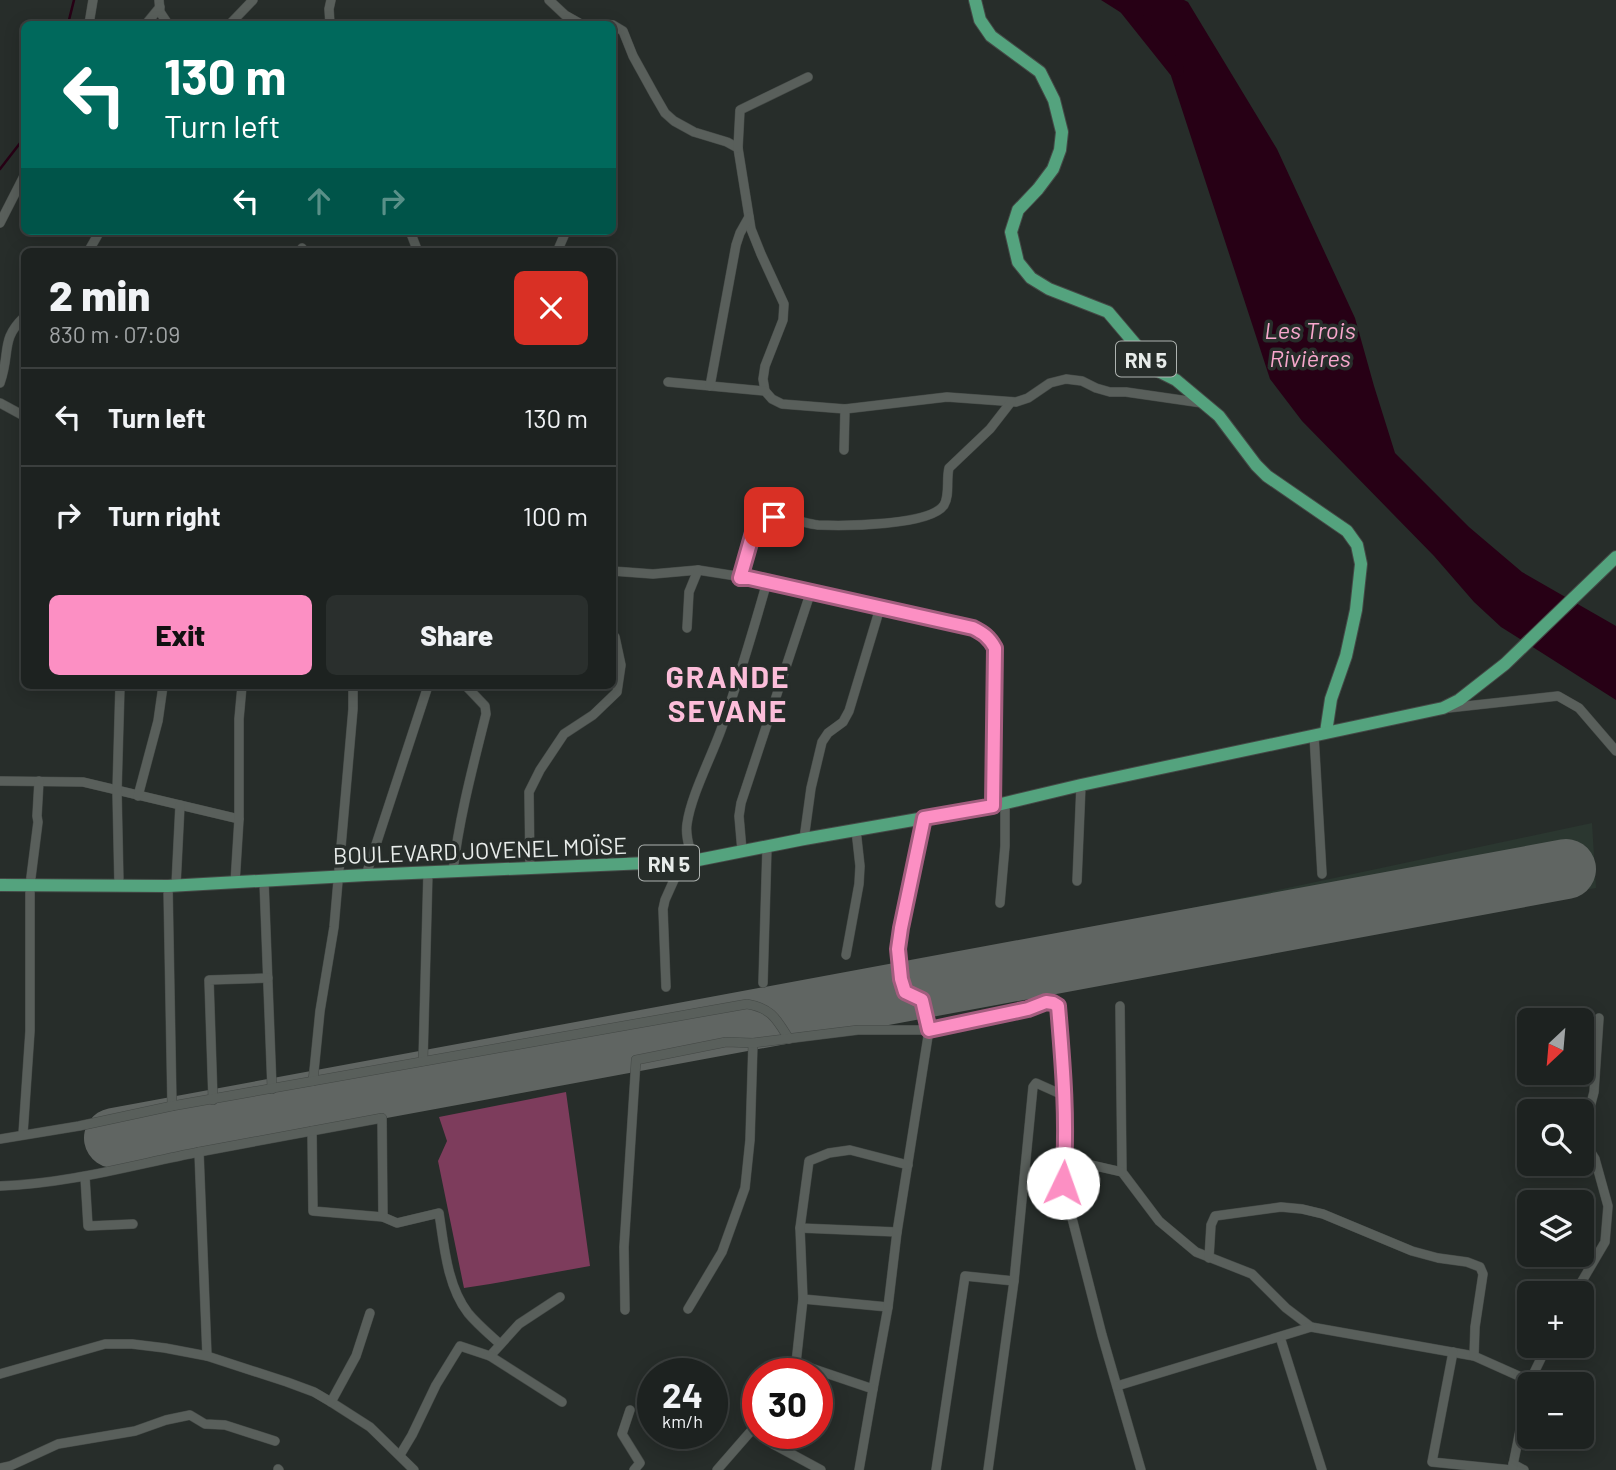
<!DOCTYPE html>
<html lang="en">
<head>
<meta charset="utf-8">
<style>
	:root { --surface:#1d2220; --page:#2a2f2d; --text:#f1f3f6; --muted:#a0a4a5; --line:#3b3f3e; --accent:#fc8fc3 }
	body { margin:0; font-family:Barlow,sans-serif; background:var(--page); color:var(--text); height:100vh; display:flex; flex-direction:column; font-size:26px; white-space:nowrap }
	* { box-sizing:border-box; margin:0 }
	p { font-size:23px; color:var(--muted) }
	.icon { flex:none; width:38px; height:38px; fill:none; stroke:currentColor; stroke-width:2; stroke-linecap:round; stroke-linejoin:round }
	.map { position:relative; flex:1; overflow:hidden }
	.drawer { position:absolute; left:21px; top:248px; width:595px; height:441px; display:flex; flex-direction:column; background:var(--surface); border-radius:10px; box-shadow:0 4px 18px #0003,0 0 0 2px var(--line) }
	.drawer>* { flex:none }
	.guide { position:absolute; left:21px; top:21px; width:595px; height:214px; border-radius:10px; box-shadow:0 4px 18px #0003,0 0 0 2px var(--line); background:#00695c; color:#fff; overflow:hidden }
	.needle { width:46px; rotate:206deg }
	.fabs { position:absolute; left:1517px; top:1008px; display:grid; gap:14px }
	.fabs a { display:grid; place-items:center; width:77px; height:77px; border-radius:10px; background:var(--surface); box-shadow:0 4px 18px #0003,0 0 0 2px var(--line); font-size:35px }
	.speed { position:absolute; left:637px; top:1358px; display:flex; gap:14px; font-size:35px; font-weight:700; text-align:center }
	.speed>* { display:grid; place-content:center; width:91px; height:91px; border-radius:50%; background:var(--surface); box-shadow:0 4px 18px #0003,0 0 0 2px var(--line); line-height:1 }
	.speed small { font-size:18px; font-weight:400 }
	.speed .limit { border:10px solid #d22; background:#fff; color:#111 }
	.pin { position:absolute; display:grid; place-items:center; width:60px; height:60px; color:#fff; margin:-30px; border-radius:14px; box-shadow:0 4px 10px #0006 }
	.me { position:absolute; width:77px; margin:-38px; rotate:3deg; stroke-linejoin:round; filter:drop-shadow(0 0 5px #0008) }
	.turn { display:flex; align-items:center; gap:24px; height:147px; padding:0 28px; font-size:32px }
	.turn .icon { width:91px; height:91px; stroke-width:2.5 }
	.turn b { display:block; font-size:49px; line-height:60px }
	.lanes { display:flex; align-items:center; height:66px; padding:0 28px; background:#0003; justify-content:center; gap:35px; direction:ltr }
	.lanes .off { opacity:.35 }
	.round { display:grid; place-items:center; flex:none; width:74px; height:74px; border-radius:10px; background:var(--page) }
	.head { display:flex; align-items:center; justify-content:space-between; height:119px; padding:0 28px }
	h1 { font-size:42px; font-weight:800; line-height:52px }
	.primary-button { display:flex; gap:14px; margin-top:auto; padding:14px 28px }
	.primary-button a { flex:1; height:80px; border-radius:10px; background:var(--accent); color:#111; font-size:28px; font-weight:800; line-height:80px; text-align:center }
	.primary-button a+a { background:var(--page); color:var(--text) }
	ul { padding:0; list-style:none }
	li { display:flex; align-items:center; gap:21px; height:98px; padding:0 28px; border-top:2px solid var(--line) }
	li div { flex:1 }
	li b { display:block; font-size:26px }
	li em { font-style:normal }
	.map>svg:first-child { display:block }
	.built { fill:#2b3730 }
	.green { fill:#7d3c5c }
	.water { fill:#270015 }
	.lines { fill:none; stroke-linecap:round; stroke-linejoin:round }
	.stream { stroke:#270015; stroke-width:2.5 }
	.river { stroke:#270015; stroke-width:16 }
	.runway { stroke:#606562; stroke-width:60 }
	.minor-casing { stroke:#444946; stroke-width:10 }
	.major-casing { stroke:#444946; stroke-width:14 }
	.minor { stroke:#595f5b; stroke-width:9 }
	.major { stroke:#54a37e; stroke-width:12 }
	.route-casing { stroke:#a45d7f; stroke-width:18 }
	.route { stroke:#fc8fc3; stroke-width:12 }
	.labels { text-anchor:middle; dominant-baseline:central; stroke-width:7; stroke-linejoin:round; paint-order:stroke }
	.shield { fill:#272d2a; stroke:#aeb3b0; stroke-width:2 }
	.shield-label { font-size:21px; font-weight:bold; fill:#e8ecea }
	.street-label { font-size:23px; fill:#e8ecea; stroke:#272d2a }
	.water-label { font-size:24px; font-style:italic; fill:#f7a7cc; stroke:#272d2a }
	.district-label { font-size:30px; font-weight:bold; letter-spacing:2px; fill:#fcbdd9; stroke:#272d2a }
</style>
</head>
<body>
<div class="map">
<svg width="1616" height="1470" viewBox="0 0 1616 1470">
	<rect width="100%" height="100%" fill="#272d2a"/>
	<path class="built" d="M1592 823 1596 888 883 1013 442 1101 202 1147 110 1162 107 1113 350 1067 566 1030 840 980 1255 895Z"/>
	<path class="green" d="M566 1092 590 1266 490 1284 464 1288 438 1161 447 1141 439 1117Z"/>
	<path class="water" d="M1101 0H1184L1188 2 1277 149 1355 318 1374 386 1395 453 1469 527 1522 572 1616 626V700L1501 627 1474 602 1434 556 1302 421 1270 379 1158 36Z"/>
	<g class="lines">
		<g class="stream">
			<path d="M68 24 74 0"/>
			<path d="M0 169 24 138"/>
		</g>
		<path class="river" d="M1121 0 1176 69"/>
		<path class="runway" d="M114 1138 1566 869"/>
		<defs>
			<g id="minor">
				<path d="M159 0 160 12 168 24"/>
				<path d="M549 0 565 15 581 24"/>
				<path d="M89 24 93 0"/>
				<path d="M146 24 160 7"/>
				<path d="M230 24 253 0"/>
				<path d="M330 24 329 9 331 0"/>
				<path d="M601 24 613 25 623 31 633 56 654 94 665 113 674 121 694 132 727 142 738 148 751 229 761 254 784 304 783 320 765 366 763 379 765 391 772 399 782 404 845 409 947 397 1016 402 1028 398 1050 383 1066 379 1082 381 1096 388 1110 392H1126L1202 403"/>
				<path d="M738 148 740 110 808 77"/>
				<path d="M0 223 24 176"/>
				<path d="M410 231 418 252"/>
				<path d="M302 248 305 252"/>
				<path d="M88 252 100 231"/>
				<path d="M557 252 566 231"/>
				<path d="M668 382 765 391"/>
				<path d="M0 383C11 352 0 340 24 317"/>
				<path d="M710 386 736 245 740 233 749 217"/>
				<path d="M0 403 24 416"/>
				<path d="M844 450 845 409"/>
				<path d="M612 571 653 574 698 570 749 578 973 628C983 633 989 637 995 648L993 806"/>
				<path d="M739 577C744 563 750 532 761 523 776 511 801 523 818 525 843 526 930 526 944 505 950 495 946 480 949 468L990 429 1011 402"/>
				<path d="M687 628 689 592 698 570"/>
				<path d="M1448 708 1558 696 1579 708 1616 751"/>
				<path d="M1314 735 1322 874"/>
				<path d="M0 781 83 782 239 819"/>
				<path d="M138 796 158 721 163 686"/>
				<path d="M924 818 901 928 899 949 901 979 905 992 922 1000 929 1030 1028 1009 1046 1002 1053 1003 1058 1006C1063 1065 1068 1124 1063 1183L1102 1335 1141 1470"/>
				<path d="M804 839 811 788 822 742 828 733 843 722 849 711 880 608"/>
				<path d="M742 851 739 816 741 803 811 591"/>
				<path d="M693 861C690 849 685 836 687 824 691 795 712 756 722 727 739 679 753 631 767 582"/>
				<path d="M530 868 529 792 540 770 564 734 593 715 617 692 621 665 615 637"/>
				<path d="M453 871C459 818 473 766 486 714L485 706 466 686"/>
				<path d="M366 875 428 686"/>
				<path d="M264 881 272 1089"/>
				<path d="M1077 881 1081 785"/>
				<path d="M235 883 239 819V719L242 686"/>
				<path d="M119 885 117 791 120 686"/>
				<path d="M176 885 180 805"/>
				<path d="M168 886 172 1106"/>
				<path d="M1000 903 1005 846V803"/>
				<path d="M846 955 859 884 860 866 856 830"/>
				<path d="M763 983 767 847"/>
				<path d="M666 987 663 909 665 900 682 862"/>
				<path d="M1120 1006 1122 1172 1159 1221 1196 1252 1252 1274 1286 1308 1311 1327 1474 1356 1530 1381"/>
				<path d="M423 1061 428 872"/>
				<path d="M313 1081 320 1011 334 927 353 709V686"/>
				<path d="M213 1100 209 980 268 978"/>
				<path d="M312 1131 313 1211 383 1217 397 1223 439 1213C444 1245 447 1286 468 1313 477 1324 489 1334 500 1344"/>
				<path d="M23 1134 30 1031V885L38 822 37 816 39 781"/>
				<path d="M0 1139 79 1126 172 1106 747 1004C772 1008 777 1020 789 1039"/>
				<path d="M199 1152 382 1118 383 1217"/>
				<path d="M1065 1159 1122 1172"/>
				<path d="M85 1177 88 1226 133 1224"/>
				<path d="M0 1186C67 1184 133 1165 199 1152L207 1356"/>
				<path d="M800 1228 897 1232"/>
				<path d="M1209 1258 1211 1225 1215 1216 1281 1207 1302 1209 1323 1214 1412 1251 1438 1258 1467 1262 1480 1267 1483 1274 1475 1327 1474 1356"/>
				<path d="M1575 1293 1605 1242 1608 1206 1595 1159 1588 1148 1585 1126 1594 1092 1599 1018"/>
				<path d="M803 1299 888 1307"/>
				<path d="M688 1309 722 1252 745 1188 750 1140 753 1043"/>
				<path d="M625 1310 624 1247 636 1060 726 1042 753 1043 858 1030H929L897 1232 888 1307 873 1389 796 1363"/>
				<path d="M1280 1337 1322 1470"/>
				<path d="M1453 1352 1432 1462 1512 1470"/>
				<path d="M490 1356 519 1324 560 1297"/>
				<path d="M0 1374 105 1344H132L165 1348 207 1356 287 1382 314 1392 331 1402 370 1427 414 1470"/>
				<path d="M791 1374 796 1363 803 1299 800 1228 809 1161 829 1153 850 1150 908 1165"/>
				<path d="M1117 1386 1311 1327"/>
				<path d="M331 1402 356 1356 370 1313"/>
				<path d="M630 1410 622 1434 640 1463 634 1470"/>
				<path d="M773 1444 821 1470"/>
				<path d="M400 1455 412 1435 436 1385 460 1346 490 1356 562 1402"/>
				<path d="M1513 1464 1524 1470"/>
				<path d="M0 1468 10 1466 58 1444 135 1431 166 1420 190 1415 205 1424 225 1425 275 1441"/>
				<path d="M278 1469 279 1470"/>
				<path d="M717 1470 758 1423"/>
				<path d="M859 1470 873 1389"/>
				<path d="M936 1470 965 1276 1014 1281"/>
				<path d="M988 1470 1014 1281 1033 1087 1036 1083 1065 1096"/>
				<path d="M1512 1470 1530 1381 1547 1346"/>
			</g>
			<g id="major">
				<path d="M975 0 980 20 991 36 1040 72 1054 100 1062 132 1060 150 1053 169 1038 189 1018 210 1011 232 1018 262 1031 278 1049 289 1108 312 1158 371 1176 380 1219 416 1256 465 1267 476 1347 531 1357 545 1361 564 1356 610 1346 656 1331 699 1326 732"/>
				<path d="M0 885 168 886 366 875 693 861 804 839 993 806 1081 785 1443 708 1459 700 1505 664 1616 557"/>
			</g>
		</defs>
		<use href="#minor" class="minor-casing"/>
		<use href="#major" class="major-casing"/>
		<use href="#minor" class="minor"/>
		<use href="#major" class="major"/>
	</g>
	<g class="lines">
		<defs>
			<path id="route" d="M774 517 763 521 754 529 740 578H749L973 628C983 633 989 637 995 648L993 806 924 818 901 928 898 949 901 979 905 992 922 1000 929 1030 1028 1009 1046 1002 1053 1003 1058 1006C1063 1065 1068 1124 1063 1183"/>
		</defs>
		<use href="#route" class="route-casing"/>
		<use href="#route" class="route"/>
	</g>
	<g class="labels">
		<g class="shield">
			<rect x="1116" y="341.5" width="60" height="35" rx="5"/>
			<rect x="639" y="845.5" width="60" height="35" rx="5"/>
		</g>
		<g class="shield-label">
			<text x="1146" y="359">RN 5</text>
			<text x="669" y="863">RN 5</text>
		</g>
		<g class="street-label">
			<text transform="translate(480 850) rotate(-2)">BOULEVARD JOVENEL MOÏSE</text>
		</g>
		<g class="water-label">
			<text x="1310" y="329">Les Trois<tspan x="1310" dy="28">Rivières</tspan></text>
		</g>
		<g class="district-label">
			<text x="728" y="676">GRANDE<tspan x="728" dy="34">SEVANE</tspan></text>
		</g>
	</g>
</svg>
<div class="fabs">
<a><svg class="needle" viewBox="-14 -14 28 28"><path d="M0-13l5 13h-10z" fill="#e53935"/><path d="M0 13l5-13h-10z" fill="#a0a4a5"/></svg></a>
<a><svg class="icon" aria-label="search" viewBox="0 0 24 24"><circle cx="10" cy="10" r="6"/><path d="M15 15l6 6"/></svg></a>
<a><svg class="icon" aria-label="layers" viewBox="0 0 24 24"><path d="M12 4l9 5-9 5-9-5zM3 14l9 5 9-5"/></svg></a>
<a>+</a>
<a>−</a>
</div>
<div class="speed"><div>24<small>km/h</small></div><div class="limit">30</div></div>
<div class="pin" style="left:774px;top:517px;background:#d93025"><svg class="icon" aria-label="arrive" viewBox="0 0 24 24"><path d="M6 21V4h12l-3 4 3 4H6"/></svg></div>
<svg class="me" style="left:1063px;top:1183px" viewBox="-20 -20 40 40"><circle r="19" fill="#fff"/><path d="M0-13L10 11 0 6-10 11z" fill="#fc8fc3"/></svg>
<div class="guide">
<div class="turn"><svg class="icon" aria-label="left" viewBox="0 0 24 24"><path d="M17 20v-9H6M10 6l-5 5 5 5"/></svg><div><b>130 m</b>Turn left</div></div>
<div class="lanes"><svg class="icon" aria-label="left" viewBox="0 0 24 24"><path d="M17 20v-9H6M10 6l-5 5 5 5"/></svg><svg class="icon off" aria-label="ahead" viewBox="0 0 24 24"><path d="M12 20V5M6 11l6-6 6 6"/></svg><svg class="icon off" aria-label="right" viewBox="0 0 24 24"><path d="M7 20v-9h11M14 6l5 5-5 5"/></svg></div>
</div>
<section class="drawer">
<div class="head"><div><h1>2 min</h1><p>830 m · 07:09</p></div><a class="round" style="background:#d93025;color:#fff"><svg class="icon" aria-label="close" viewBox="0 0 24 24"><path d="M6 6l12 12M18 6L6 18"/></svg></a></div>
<ul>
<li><svg class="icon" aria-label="left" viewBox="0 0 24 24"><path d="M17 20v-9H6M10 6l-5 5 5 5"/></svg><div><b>Turn left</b></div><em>130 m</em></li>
<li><svg class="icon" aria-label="right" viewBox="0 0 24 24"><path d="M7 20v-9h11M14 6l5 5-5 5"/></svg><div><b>Turn right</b></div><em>100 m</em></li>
</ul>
<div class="primary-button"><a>Exit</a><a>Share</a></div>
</section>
</div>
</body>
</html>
